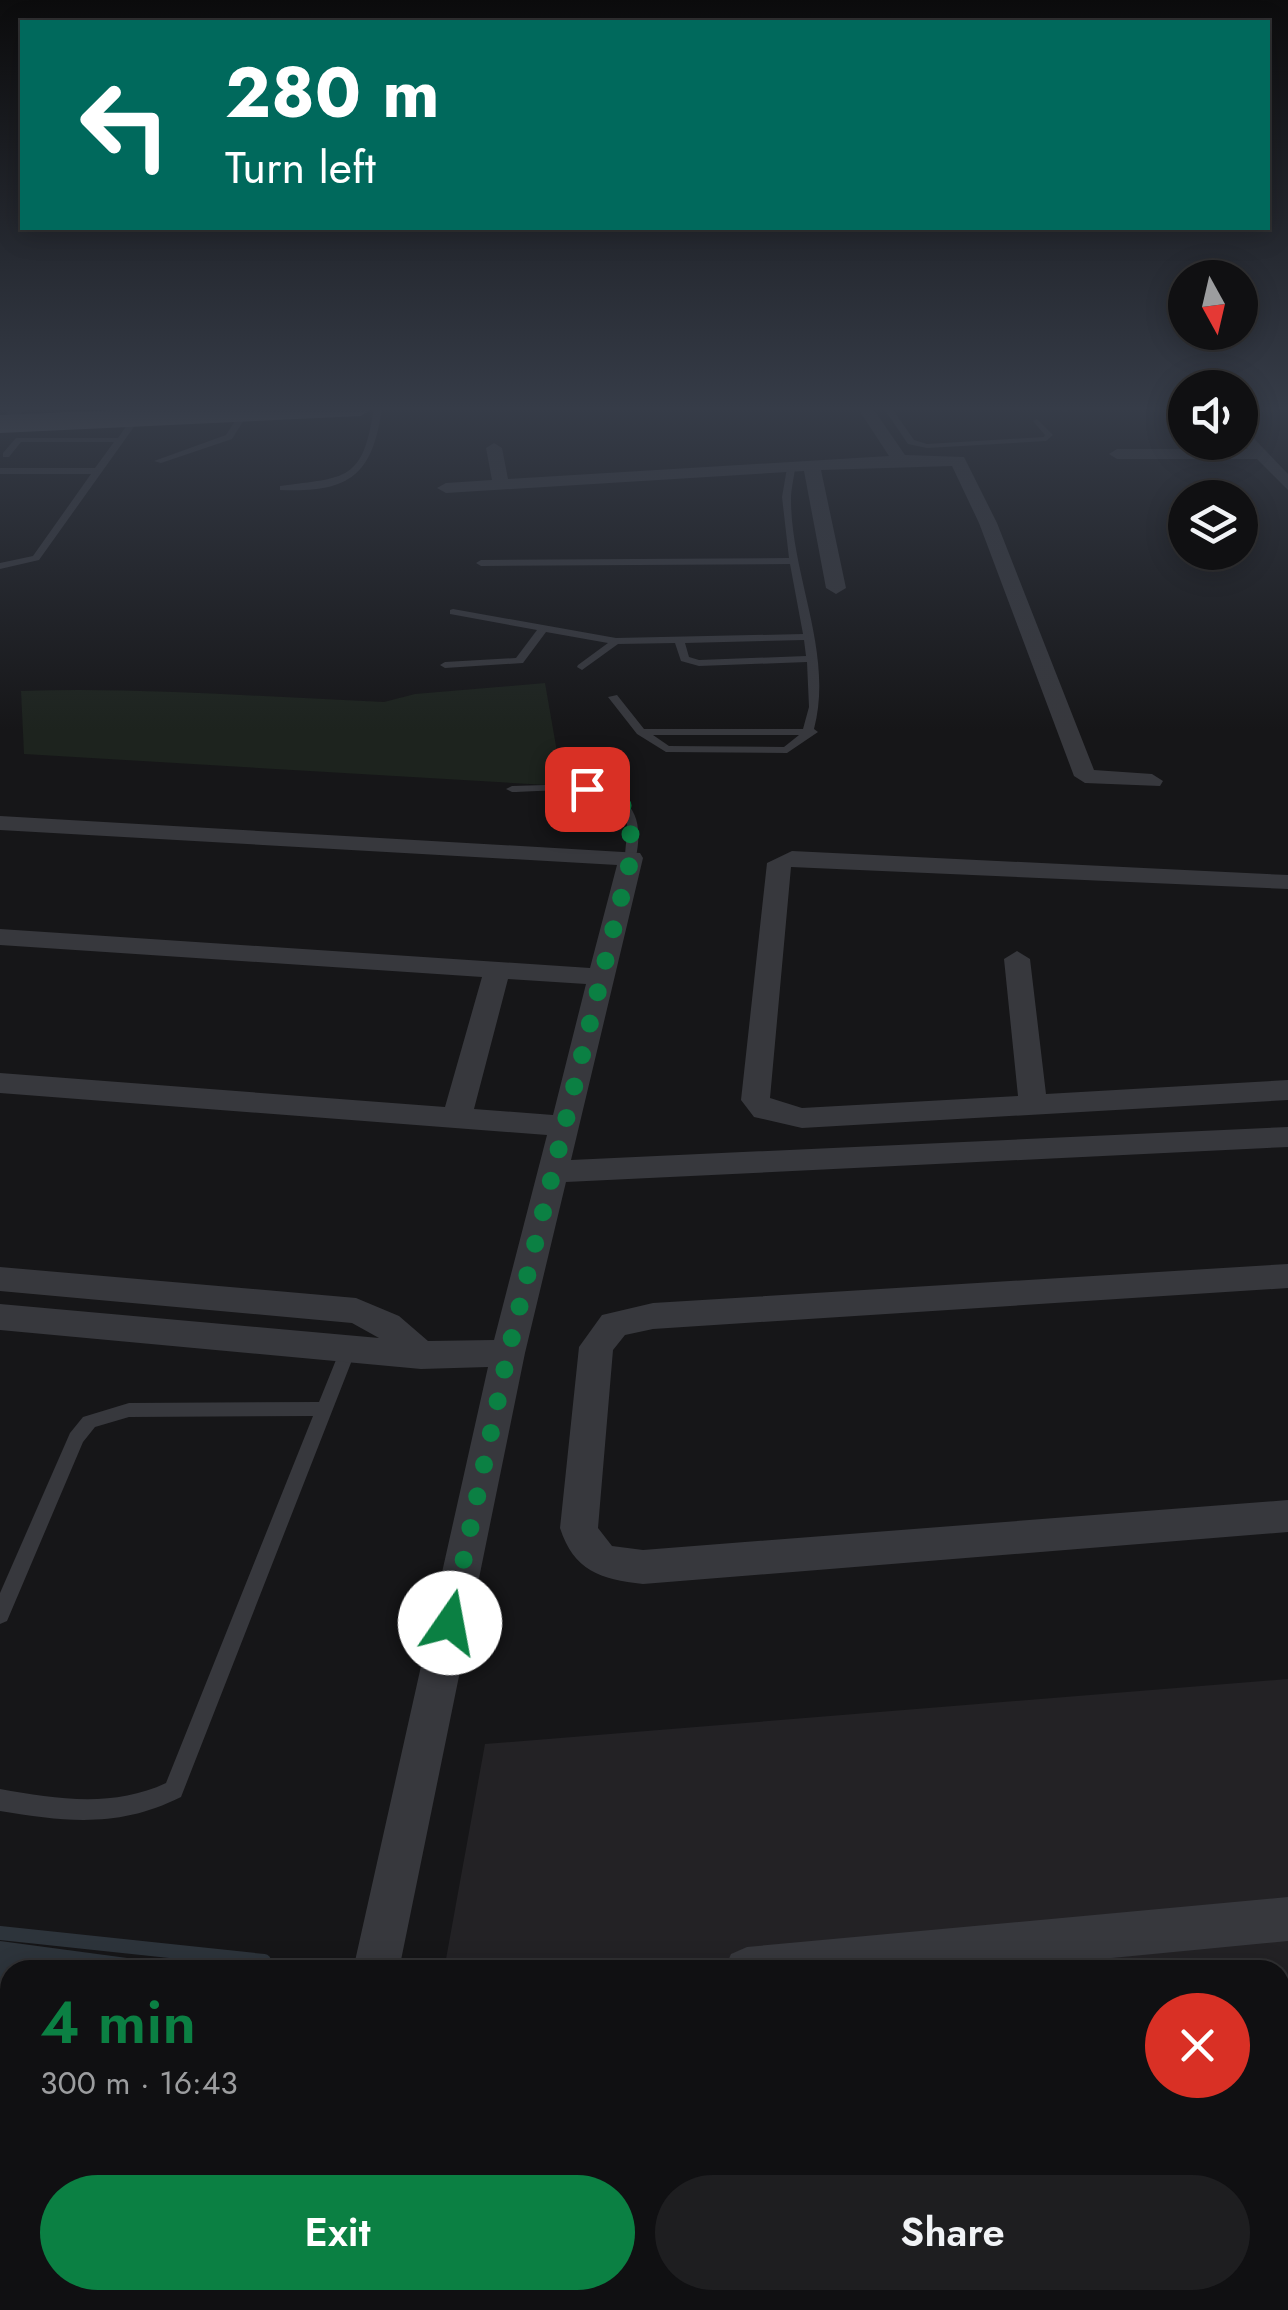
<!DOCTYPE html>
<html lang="en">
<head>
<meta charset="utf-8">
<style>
	:root { --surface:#101012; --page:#1e1e20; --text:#f1f3f6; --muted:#9c9d9f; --line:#303032; --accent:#0b8043 }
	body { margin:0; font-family:Jost,sans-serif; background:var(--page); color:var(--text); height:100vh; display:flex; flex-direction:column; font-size:38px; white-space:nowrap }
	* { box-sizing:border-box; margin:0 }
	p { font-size:32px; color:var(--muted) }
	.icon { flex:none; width:55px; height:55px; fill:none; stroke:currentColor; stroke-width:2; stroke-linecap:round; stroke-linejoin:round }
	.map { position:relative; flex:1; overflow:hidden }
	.panel { position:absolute; left:0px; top:1960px; width:1290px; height:350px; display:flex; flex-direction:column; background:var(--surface); border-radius:30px 30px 0 0; box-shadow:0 5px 25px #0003,0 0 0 2px var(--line) }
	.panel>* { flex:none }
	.top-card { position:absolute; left:20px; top:20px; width:1250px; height:210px; border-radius:0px; box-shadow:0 5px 25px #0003,0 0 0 2px var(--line); background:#00695c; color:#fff; overflow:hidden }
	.needle { width:65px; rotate:172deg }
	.buttons { position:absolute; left:1168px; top:260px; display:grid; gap:20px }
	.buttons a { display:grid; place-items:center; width:90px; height:90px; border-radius:50%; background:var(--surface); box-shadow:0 5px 25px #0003,0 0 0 2px var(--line); font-size:50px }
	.pin { position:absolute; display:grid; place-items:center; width:85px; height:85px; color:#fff; margin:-42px; border-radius:20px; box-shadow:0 5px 15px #0006 }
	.me { position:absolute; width:110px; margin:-55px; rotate:12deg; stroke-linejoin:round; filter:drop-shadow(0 0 8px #0008) }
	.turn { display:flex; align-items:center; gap:35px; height:210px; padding:0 40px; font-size:45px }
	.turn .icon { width:130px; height:130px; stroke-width:2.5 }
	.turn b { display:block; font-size:70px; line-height:85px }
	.round { display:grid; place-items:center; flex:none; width:105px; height:105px; border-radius:52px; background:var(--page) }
	.headline { display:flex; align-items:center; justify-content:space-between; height:170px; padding:0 40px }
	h1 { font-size:60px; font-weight:600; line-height:75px; color:var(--accent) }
	.primary-button { display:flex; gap:20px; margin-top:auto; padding:20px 40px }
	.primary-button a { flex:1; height:115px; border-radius:60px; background:var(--accent); color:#fff; font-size:40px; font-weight:600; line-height:115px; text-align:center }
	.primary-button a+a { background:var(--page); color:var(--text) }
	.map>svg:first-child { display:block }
	.built { fill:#232225 }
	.green { fill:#1d231e }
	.water { fill:#2d343b }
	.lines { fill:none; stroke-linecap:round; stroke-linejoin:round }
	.stream { stroke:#2d343b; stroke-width:14 }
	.lane { fill:#37383d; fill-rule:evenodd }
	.street { fill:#37383d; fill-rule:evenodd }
	.highway { fill:#64666e; fill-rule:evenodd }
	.route { stroke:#0b8043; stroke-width:18; stroke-dasharray:0 32.4 }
</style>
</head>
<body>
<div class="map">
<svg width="1288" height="2310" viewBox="0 0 1288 2310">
	<rect width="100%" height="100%" fill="#161618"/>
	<path class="built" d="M1288 1679V2310H382L384 2300H1280V1970H444L485 1744Z"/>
	<path class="green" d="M545 683 563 786 24 754 21 691C142 687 263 697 384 702L415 694Z"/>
	<path class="water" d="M0 1941 217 1970H10V2300H139L137 2310H0Z"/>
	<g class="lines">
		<path class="stream" d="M0 1933 264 1961"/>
		<g class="lane">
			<path d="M374 407H382C373 475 350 493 280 490V486C347 477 363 482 374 407Z"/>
			<path d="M883 407H891L914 440 927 444 1044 437 1045 435 1033 421 1037 419 1053 435 1046 441 927 448 908 444Z"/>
			<path d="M242 410 249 412 232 439 161 463 154 461 226 435Z"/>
			<path d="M134 415 141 417 39 560 0 569V563L33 556 91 474H0V468H95L114 442H21L9 457H3V453L16 438H118Z"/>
			<path d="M791 465 795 468C794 478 791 489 791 499 791 576 834 653 814 729L818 732 787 753 666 752 637 734 608 697 617 695 644 729H803L809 707 807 662 699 666 681 661 675 643 618 644 582 670 577 667 578 665 608 643 546 632 523 663 445 668 440 665 445 662 516 658 537 630 450 614V610L453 609 616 638 803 634 790 564 481 566 476 563 481 560 789 558 782 497 787 468ZM804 640 806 656 699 660 689 657 685 643ZM653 735H799L784 747 669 746Z"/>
			<path d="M579 784C627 791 647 811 635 861H627L625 858C625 846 629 828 626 817 615 781 539 792 512 792L506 789 512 786Z"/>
			<path d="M348 1343 354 1345 356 1350 181 1797C119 1828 67 1822 0 1811V1789C56 1799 113 1808 166 1783L313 1416 129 1417 95 1427 83 1442 7 1621 0 1624V1593L70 1433 83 1417 129 1403 319 1402 340 1350 342 1345Z"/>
		</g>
		<g class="street">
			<path d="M13 407H31L14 418 6 413Z"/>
			<path d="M857 407H872L905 455 964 457 997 523 1094 770 1152 774 1163 781 1160 786 1085 783 1074 776 979 523 952 466 821 470 846 588 836 594 826 588 804 471 446 493 437 488 446 483 492 480 486 448 494 443 502 448 508 479 889 456Z"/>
			<path d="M1046 407H1074L1066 412Z"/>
			<path d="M1240 424 1288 474V490L1257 459H1117L1109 454 1117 449H1248L1240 439Z"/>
			<path d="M0 816 640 853 643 858 571 1160 1288 1127V1147L566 1182 525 1353 399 1970H353L488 1367 421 1369 0 1330V1304L379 1338 352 1323 0 1291V1267L356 1298 399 1316 428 1341 494 1340 547 1135 0 1093V1073L445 1107 482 977 0 945V929L590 968 617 865 0 830ZM508 979 586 984 553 1115 474 1109Z"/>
			<path d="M792 851 1288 875V889L791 867 770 1098 802 1108 1018 1096 1004 959 1017 951 1030 959 1046 1094 1288 1080V1100L802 1128 754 1117 741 1100 767 863Z"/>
			<path d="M1288 1264V1288L653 1329 625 1335 613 1350 598 1528 612 1546 643 1550 1288 1500V1532L643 1584C600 1579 574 1571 560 1528L579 1347 602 1315 653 1303Z"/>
			<path d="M1288 1897V1941L987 1970H724L731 1954 747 1947Z"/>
			<path d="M270 2300H322L318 2310H266Z"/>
			<path d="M396 2300H448L446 2310H394Z"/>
		</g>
		<path class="highway" d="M187 407H375L361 416 0 433V415Z"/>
	</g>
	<linearGradient id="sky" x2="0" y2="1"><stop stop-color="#0c0c0d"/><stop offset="0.56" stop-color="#363c48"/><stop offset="1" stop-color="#363c48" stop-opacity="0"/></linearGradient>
	<rect width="1288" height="730" fill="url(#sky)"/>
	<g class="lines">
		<path class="route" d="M450 1623 508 1353 631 858 630 811 604 792 587 789"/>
	</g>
</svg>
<div class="buttons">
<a><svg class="needle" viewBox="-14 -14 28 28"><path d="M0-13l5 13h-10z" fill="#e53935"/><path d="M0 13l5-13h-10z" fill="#9c9d9f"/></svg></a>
<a><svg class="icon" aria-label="sound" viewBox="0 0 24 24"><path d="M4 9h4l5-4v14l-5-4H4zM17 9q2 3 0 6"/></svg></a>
<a><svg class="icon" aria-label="layers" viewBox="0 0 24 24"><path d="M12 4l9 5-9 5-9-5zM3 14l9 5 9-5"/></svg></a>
</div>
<div class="pin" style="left:587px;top:789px;background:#d93025"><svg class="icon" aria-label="arrive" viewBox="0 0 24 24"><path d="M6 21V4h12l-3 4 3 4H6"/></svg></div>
<svg class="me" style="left:450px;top:1623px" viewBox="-20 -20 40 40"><circle r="19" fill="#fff"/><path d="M0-13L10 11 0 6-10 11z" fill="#0b8043"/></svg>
<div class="top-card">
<div class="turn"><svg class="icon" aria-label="left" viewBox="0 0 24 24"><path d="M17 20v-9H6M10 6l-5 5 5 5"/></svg><div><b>280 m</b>Turn left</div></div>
</div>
<section class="panel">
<div class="headline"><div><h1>4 min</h1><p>300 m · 16:43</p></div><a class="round" style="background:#d93025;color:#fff"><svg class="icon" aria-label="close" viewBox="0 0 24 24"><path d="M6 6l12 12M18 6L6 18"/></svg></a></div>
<div class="primary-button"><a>Exit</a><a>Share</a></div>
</section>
</div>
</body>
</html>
